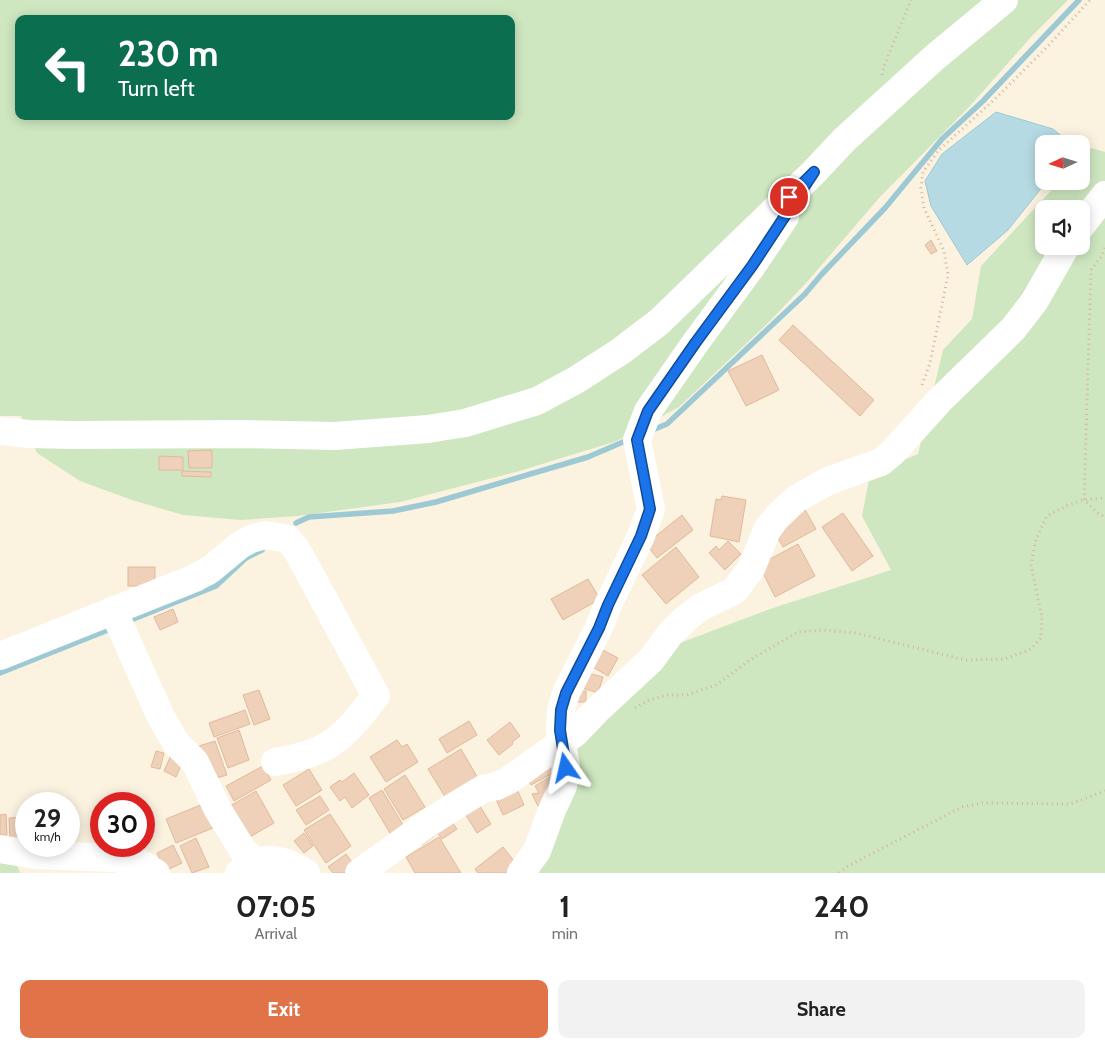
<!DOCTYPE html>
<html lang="en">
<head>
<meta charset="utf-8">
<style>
	:root { --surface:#fff; --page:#f2f2f2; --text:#222; --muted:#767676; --accent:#e17349 }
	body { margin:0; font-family:Cabin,sans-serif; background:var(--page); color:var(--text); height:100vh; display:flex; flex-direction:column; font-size:19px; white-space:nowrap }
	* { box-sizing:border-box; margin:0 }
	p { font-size:16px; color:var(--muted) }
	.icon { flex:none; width:28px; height:28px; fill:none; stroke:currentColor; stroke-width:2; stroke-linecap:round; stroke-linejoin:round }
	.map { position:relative; height:873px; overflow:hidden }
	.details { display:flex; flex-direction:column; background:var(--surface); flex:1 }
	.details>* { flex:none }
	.top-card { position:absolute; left:15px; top:15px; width:500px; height:105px; border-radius:10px; box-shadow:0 2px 12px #0003; background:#0b6e4f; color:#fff; overflow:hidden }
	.needle { width:32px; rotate:266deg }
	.fabs { position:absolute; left:1035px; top:135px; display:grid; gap:10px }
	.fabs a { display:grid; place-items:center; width:55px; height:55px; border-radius:10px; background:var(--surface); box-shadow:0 2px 12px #0003; font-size:25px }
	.speed { position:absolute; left:15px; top:792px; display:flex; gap:10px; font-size:25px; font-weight:700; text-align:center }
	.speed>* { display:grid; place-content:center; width:65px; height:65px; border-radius:50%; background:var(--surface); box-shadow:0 2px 12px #0003; line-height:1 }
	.speed small { font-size:12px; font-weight:400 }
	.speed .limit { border:8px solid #d22; background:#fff; color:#111 }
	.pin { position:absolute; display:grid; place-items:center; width:42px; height:42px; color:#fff; margin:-21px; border:2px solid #fff; border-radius:50%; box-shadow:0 1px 5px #0007 }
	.me { position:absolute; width:55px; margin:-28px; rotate:349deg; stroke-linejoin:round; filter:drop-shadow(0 0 4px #0008) }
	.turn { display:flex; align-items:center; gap:18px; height:105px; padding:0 20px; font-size:22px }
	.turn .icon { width:65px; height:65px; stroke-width:2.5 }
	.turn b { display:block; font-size:35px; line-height:42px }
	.eta { display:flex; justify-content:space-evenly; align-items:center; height:85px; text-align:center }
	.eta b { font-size:30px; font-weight:800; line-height:35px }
	.primary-button { display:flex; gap:10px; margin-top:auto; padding:10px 20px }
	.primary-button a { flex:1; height:58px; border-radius:10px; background:var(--accent); color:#fff; font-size:20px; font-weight:800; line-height:58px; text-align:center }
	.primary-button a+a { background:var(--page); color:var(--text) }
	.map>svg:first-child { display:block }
	.green { fill:#cee7c0; fill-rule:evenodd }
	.water { fill:#b6dae3; stroke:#9dc9d4 }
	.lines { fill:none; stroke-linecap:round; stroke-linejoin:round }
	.stream { stroke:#9dc9d4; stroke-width:5.5 }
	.building { fill:#efd1b9; stroke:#e1b99a }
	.path { stroke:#d3b59d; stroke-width:3; stroke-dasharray:1 4; stroke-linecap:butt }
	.minor { stroke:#fff; stroke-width:28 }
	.route-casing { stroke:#114b97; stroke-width:12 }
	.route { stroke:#1a73e8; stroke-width:9 }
</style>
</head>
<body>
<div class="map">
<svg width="1105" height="873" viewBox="0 0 1105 873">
	<rect width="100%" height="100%" fill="#fbf2e0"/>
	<g class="green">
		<path d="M0 0H1068L1031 37 970 106 879 198 807 282 768 323 679 407 617 441 516 472 400 502 298 516 241 520 183 515 132 500 80 481 37 453 21 416H0ZM19 19H511V116H19Z"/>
		<path d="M1091 148 1105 152V873H524L578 784 568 738 627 663 770 609 891 570 862 516 870 474 918 454 943 350 972 319 981 266 1060 181H1081V158ZM1044 209H1081V246H1044Z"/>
		<path d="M15 860 20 873H0V863Z"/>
	</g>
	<path class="water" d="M996 112 1053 129 1071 144H1044V181H1047L1008 230 967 265 931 206 925 181 942 154Z"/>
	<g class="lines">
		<g class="stream">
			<path d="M650 431 667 424 805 294 821 275 885 208 942 139 983 101 1079 0"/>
			<path d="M296 523 309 517 393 511 436 502 588 457 630 439"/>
			<path d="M126 622 216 586 246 558 262 550"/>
			<path d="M0 673 113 628"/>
		</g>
	</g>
	<g class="building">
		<path d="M931 240 937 251 931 254 925 245Z"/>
		<path d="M793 325 874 400 860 416 779 340Z"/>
		<path d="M762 355 779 390 746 406 728 371Z"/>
		<path d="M212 450V468H189L188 451Z"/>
		<path d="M159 456 183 457V470H159Z"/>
		<path d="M182 471 211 472V477L182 476Z"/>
		<path d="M722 496 746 500 739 542 710 536 716 499 721 500Z"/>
		<path d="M804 508 816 529 783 547 771 526Z"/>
		<path d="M843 513 873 556 852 571 822 527Z"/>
		<path d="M682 515 693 530 657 558 646 544Z"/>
		<path d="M728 541 741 554 725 570 709 553 716 546 719 550Z"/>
		<path d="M798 544 815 576 775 597 759 565Z"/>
		<path d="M676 547 699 577 666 604 642 575Z"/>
		<rect x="128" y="567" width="27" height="19"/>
		<path d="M588 579 600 599 563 620 551 599Z"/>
		<path d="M173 609 178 622 160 630 154 617Z"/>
		<path d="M601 649 618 658 608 676 591 666Z"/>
		<path d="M584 672 603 677 598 693 579 687Z"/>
		<path d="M259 690 270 719 254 725 243 695Z"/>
		<rect x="574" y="691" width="12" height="11"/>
		<path d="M245 710 250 724 214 737 209 723Z"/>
		<path d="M469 721 477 735 447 753 439 739Z"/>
		<path d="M510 722 520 736 512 742 513 744 499 755 487 740Z"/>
		<path d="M239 730 249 760 228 768 217 738Z"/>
		<path d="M397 740 402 747 407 744 418 762 386 782 370 757Z"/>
		<path d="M215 741 227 775 207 781 196 747Z"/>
		<path d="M461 749 479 780 447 800 428 769Z"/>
		<path d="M156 751 164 753 160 769 151 767Z"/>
		<path d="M172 753 184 759 176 777 164 771Z"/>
		<path d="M547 761 553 773 531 785 524 773Z"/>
		<path d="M263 766 271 780 234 801 226 786Z"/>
		<path d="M309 769 322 790 296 806 283 785Z"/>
		<path d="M354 773 369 795 352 808 345 797 340 801 330 787 340 780 342 782Z"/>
		<path d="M405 775 425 807 403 820 384 789Z"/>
		<path d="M551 776 557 787 542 814 532 794 539 793 535 786Z"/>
		<path d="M516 787 524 805 503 815 495 797Z"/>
		<path d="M382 790 406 830 393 838 369 798Z"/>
		<path d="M256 791 274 823 248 838 230 806Z"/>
		<path d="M320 796 329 810 306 825 296 810Z"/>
		<path d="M475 798 491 824 477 833 461 807Z"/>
		<path d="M208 802 218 826 176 843 166 819Z"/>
		<path d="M6 814 7 835H0V815Z"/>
		<path d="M330 814 351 846 326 863 304 830Z"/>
		<path d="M447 815 457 829 442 839 438 833 422 845 416 836Z"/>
		<path d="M26 817V841L10 842 9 818Z"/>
		<path d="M304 833 313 846 304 853 294 841Z"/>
		<path d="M439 837 461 873H415L406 857Z"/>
		<path d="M196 838 209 867 192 873 180 846Z"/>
		<path d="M173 845 182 863 165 871 157 853Z"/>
		<path d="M503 847 518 866 510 873H478L475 869Z"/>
		<path d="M346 854 354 865 344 873H333L328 867Z"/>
	</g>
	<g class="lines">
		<g class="path">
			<path d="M882 75 884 66 911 0"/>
			<path d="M1105 248 1101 257 1091 270 1084 500 1099 514 1105 517"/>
			<path d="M922 385 930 363 948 275 944 251 924 208 921 188 923 172 938 151 997 97 1048 46 1090 0"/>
			<path d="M635 708 649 700 667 695H687L718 684 750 660 798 632 823 630 856 633 965 660 1005 659 1031 649 1041 638 1042 617 1031 565 1036 539 1047 516 1068 505 1084 500 1105 498"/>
			<path d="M839 873 848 866 962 807 982 803 1070 804 1105 791"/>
		</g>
		<g class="minor">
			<path d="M1081 226 1105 195"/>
			<path d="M0 431 29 434 73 435 243 434 335 436 428 429 465 423 537 401 576 380 621 351 659 322 814 172 844 140 934 58 1004 0"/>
			<path d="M113 610 161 717 176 743 195 762 218 810 244 852 257 862"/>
			<path d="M0 656 195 578 211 569 240 545 251 539 265 535 288 539 298 552 376 696C362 713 349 732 330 744 315 754 293 759 275 762"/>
			<path d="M0 849 36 855 116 858 140 863 156 873"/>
			<path d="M239 873C268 855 276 856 306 873"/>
			<path d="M359 873 427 824 453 807 483 789 497 786 509 780 575 733 596 711 651 660 670 634 683 621 699 608 734 591 751 569 767 530 777 517 796 499 828 481 881 462 892 453 939 401 1013 329 1034 302 1066 246"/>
			<path d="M521 873 537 851 552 810 563 786 566 767 560 730 561 710 566 693 599 627 608 605 641 536 651 509 637 440 648 411 696 342 752 266 785 217"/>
		</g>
	</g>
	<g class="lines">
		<defs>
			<path id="route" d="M566 768 560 730 561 710 566 693 599 628 608 605 641 536 650 509 637 440 648 411 696 342 752 266 814 172 789 197"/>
		</defs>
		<use href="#route" class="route-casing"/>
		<use href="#route" class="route"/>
	</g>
</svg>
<div class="fabs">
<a><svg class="needle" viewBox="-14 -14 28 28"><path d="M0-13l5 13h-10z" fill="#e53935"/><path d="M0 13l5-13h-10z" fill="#767676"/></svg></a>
<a><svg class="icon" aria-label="sound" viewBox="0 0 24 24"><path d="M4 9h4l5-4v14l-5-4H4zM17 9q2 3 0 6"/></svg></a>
</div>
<div class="speed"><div>29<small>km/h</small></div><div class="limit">30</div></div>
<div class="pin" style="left:789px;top:197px;background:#d93025"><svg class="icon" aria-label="arrive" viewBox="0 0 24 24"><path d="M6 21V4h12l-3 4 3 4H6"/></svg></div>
<svg class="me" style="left:566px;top:768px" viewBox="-20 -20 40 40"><path d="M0-17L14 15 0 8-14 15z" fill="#1a73e8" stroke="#fff" stroke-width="4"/></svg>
<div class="top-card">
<div class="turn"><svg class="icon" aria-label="left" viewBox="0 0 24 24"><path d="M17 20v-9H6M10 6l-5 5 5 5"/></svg><div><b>230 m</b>Turn left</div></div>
</div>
</div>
<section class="details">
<div class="eta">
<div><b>07:05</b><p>Arrival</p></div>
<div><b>1</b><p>min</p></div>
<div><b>240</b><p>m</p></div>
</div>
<div class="primary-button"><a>Exit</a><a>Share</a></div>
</section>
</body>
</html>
